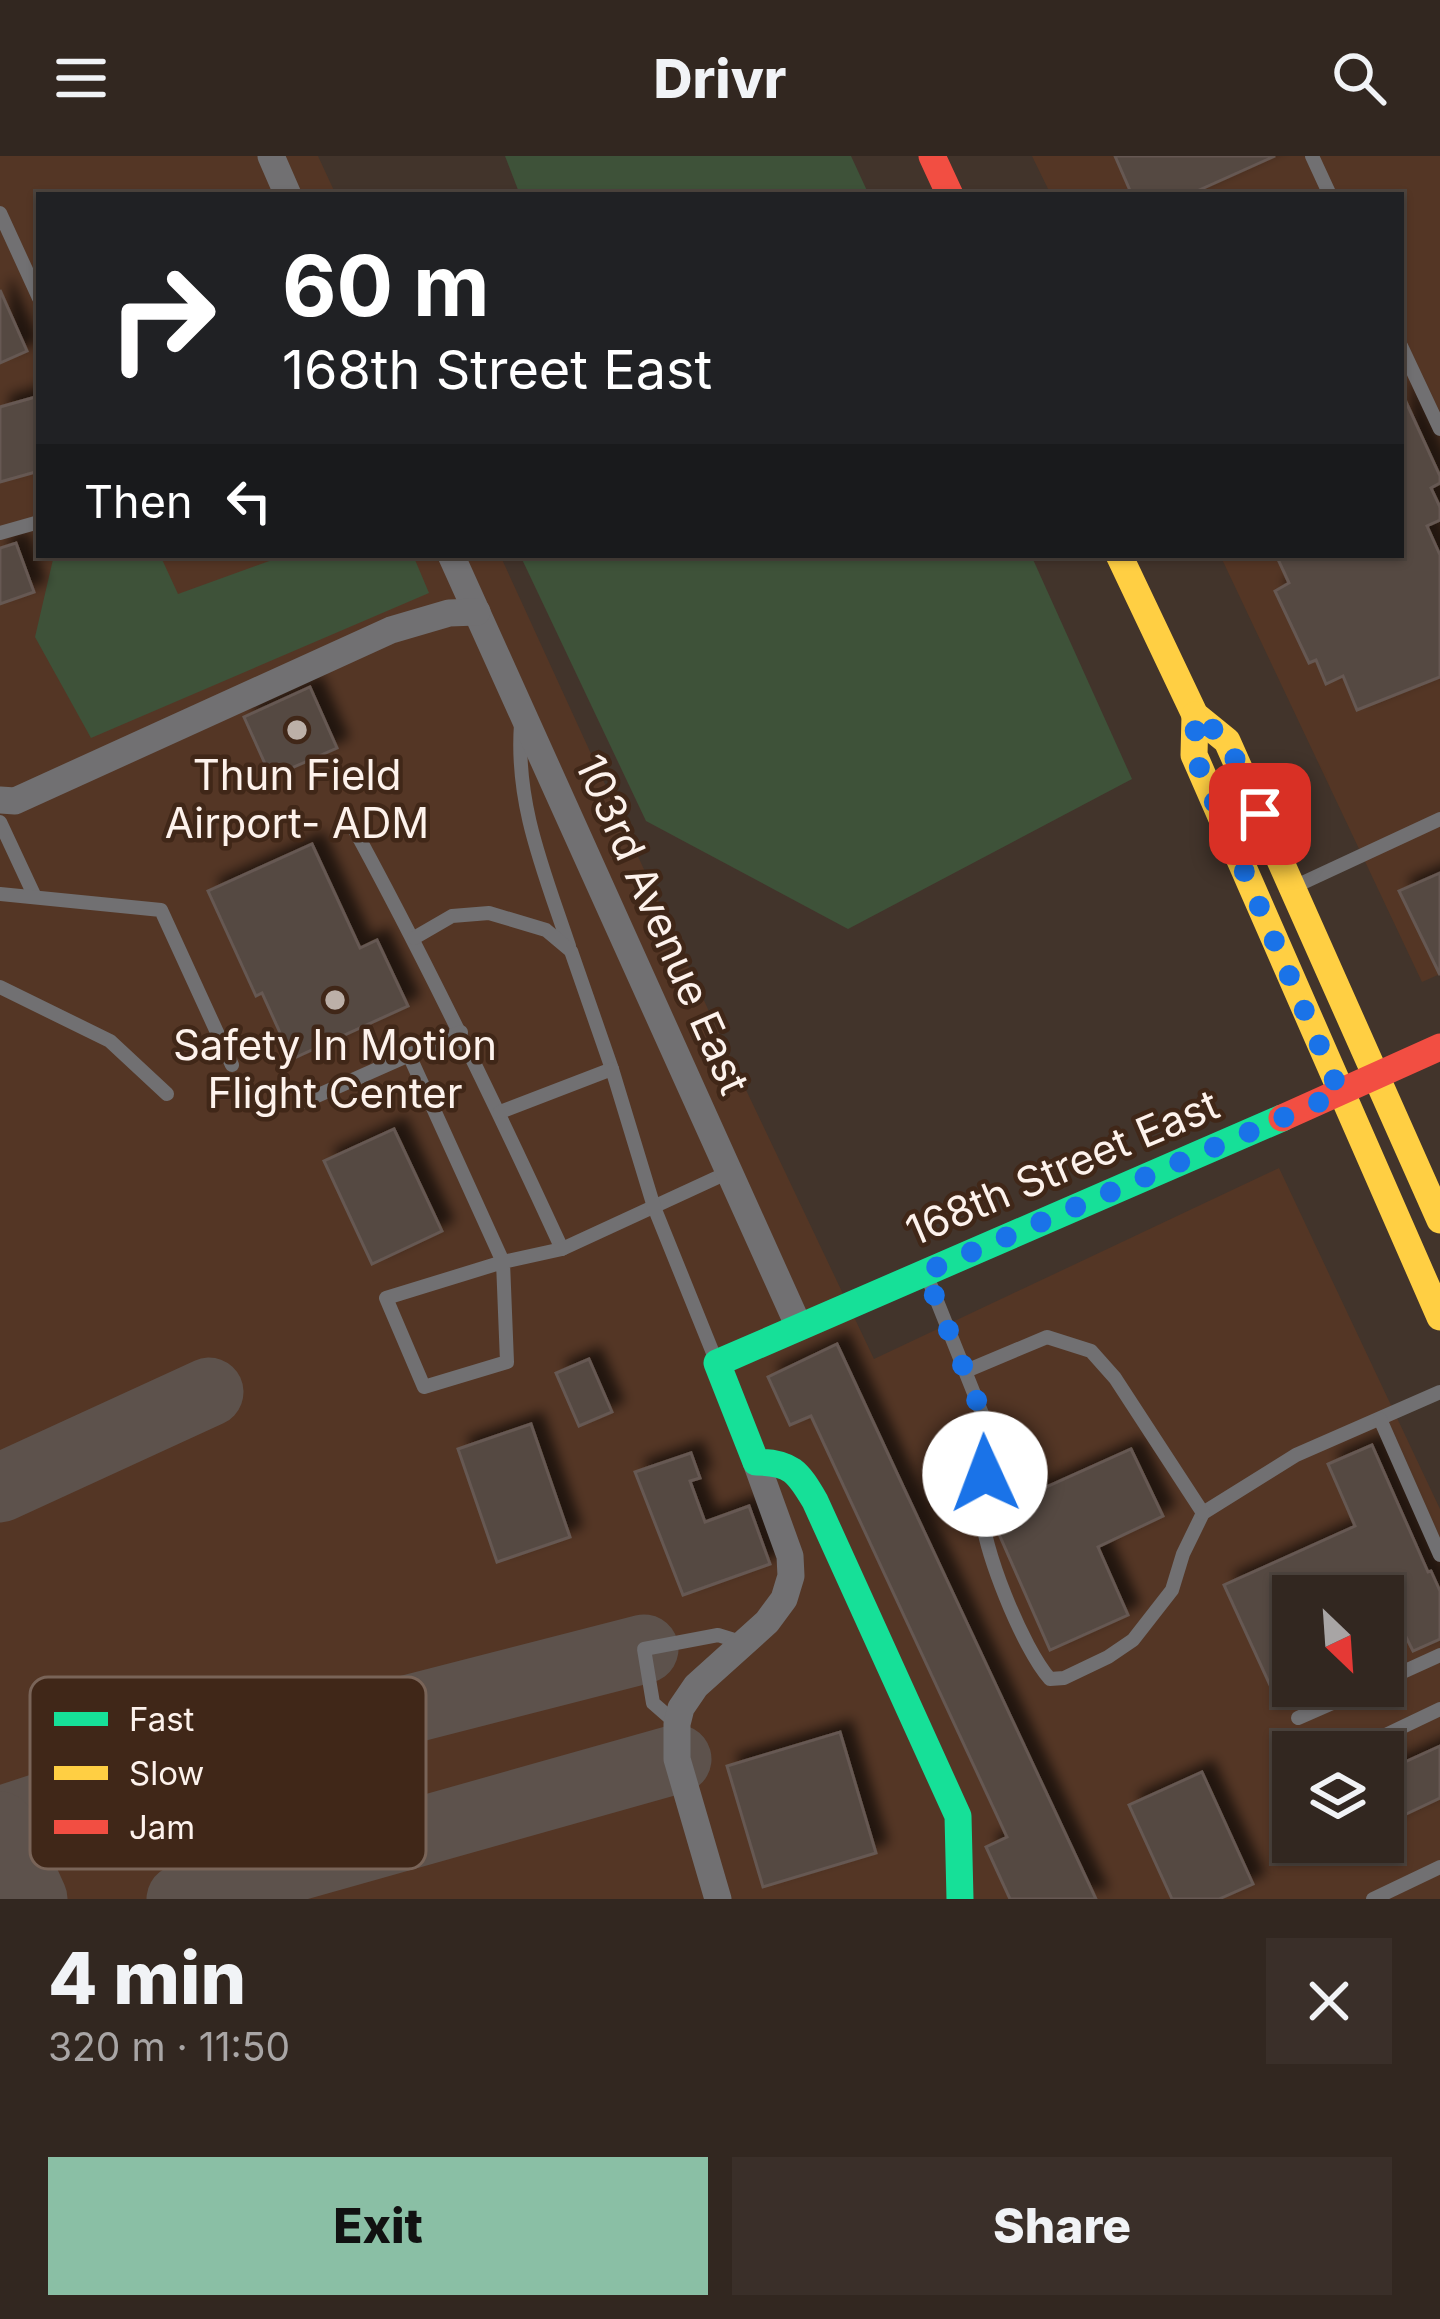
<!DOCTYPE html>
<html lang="en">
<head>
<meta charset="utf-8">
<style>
	:root { --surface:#322720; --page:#3a2f29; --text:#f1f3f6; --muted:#a8a5a5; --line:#4d443e; --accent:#8abfa5 }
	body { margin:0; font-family:Inter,sans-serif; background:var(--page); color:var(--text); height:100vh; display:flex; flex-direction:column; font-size:45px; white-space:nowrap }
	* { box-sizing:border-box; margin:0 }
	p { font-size:39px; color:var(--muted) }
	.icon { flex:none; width:66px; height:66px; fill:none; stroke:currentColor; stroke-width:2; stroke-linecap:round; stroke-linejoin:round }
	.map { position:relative; height:1743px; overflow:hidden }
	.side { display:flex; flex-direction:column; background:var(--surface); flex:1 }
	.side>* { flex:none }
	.guide { position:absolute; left:36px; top:36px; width:1368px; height:366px; border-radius:0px; box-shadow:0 3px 9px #0004,0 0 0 3px var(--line); background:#202124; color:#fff; overflow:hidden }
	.needle { width:78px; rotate:155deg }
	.tools { position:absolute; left:1272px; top:1419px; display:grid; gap:24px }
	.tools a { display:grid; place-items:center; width:132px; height:132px; border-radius:0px; background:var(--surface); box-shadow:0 3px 9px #0004,0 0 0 3px var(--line); font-size:60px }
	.pin { position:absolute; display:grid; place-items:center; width:102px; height:102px; color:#fff; margin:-51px; border-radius:24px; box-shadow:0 6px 18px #0006 }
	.me { position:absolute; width:132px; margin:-66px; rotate:358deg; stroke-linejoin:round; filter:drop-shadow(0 0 9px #0008) }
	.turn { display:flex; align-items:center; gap:42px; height:252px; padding:0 48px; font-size:54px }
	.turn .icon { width:156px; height:156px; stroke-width:2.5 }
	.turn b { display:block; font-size:84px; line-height:102px }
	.then { display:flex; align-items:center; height:114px; padding:0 48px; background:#0003; gap:24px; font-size:45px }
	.round { display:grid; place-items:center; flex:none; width:126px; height:126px; border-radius:0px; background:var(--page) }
	.headline { display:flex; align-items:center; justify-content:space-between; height:204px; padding:0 48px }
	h1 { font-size:72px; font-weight:800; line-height:90px }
	.action { display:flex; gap:24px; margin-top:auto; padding:24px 48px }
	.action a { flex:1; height:138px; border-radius:0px; background:var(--accent); color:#111; font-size:48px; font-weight:800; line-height:138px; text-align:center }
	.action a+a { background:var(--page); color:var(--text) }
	header { display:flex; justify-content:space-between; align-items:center; height:156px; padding:0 48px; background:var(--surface); font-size:54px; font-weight:800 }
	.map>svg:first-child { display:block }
	.built { fill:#543625; fill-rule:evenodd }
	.green { fill:#3e5239 }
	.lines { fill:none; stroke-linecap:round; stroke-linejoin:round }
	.taxiway { stroke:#5d524c; stroke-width:69 }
	.building { fill:#554943; stroke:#665952; stroke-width:3; filter:url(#shadow) }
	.lane { stroke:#717072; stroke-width:14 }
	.street { stroke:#717072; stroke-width:27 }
	.fast { stroke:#16e098; stroke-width:27 }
	.slow { stroke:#ffcf43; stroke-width:27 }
	.jam { stroke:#f24e42; stroke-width:27 }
	.route { stroke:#1a73e8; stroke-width:21; stroke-dasharray:0 37.8 }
	.poi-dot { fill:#bcb0a8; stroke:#402718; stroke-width:4.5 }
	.labels { text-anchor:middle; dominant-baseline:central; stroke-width:9; stroke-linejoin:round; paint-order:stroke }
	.poi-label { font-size:42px; fill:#fdf2ec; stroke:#402718 }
	.street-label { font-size:42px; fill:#fdf2ec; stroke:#402718 }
	.key { fill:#402718; stroke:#796458; stroke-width:3 }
	.key-label { font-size:33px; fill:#fdf2ec }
</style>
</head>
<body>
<header><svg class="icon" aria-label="menu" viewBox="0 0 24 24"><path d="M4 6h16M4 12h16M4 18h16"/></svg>Drivr<svg class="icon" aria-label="search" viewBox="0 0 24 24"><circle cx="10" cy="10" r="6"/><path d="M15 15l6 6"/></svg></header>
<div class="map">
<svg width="1440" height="1743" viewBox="0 0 1440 1743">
	<defs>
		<filter id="shadow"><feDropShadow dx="11" dy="-11" stdDeviation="6" flood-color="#0009"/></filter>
	</defs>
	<rect width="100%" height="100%" fill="#42342b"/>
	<g class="built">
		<path d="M0 0H318L336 39H39V399H500L718 875 874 1203 1279 1012 1440 1353V1743H0ZM1293 1440H1383V1530H1293ZM1293 1596H1383V1686H1293Z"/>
		<path d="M1032 0H1440V818L1422 826 1220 399H1401V39H1051Z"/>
	</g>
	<g class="green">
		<path d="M505 0H851L869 39H520Z"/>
		<path d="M54 399H160L178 438 286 399H413L429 437 91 582 35 481Z"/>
		<path d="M520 399H1031L1132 623 848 773 646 665Z"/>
	</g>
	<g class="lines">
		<g class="taxiway">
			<path d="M0 1332 209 1236"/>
			<path d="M0 1665 98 1633 644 1493"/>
			<path d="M0 1670 33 1743"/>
			<path d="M181 1743 677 1603"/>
		</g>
	</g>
	<g class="building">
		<path d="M1115 0H1275L1188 39H1132Z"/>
		<path d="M0 134 27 195 0 207Z"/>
		<path d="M1401 235 1440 320V327L1431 332 1440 351V364L1427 370 1440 399V521L1357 554 1343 520 1326 528 1316 504 1309 507 1275 435 1289 427 1276 399H1401Z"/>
		<path d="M39 240V315L0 326V251Z"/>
		<path d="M16 387 34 436 0 448V392Z"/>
		<path d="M310 531 337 592 271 621 244 561Z"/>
		<path d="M312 688 360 792 377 784 408 850 292 903 262 837 256 840 208 735Z"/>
		<path d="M1440 717V819L1399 735Z"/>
		<path d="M394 973 442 1075 372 1108 324 1005Z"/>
		<path d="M837 1188 902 1328 1096 1743H1010L986 1691 1007 1681 811 1260 790 1269 768 1221Z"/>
		<path d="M589 1203 612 1256 579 1270 556 1217Z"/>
		<path d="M531 1268 570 1381 497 1406 458 1293Z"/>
		<path d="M1372 1289 1428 1416 1431 1415 1440 1435V1483L1413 1495 1406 1481 1383 1491V1440H1293V1532L1275 1540 1224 1429 1355 1370 1328 1308Z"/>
		<path d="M1131 1293 1163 1360 1098 1391 1128 1459 1050 1494 995 1369 993 1355Z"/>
		<path d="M691 1297 700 1322 690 1325 705 1366 749 1350 770 1408 683 1439 635 1316Z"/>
		<path d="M840 1576 876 1697 763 1731 727 1610Z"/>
		<path d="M1440 1590V1642L1383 1669V1616Z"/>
		<path d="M1202 1616 1253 1728 1219 1743H1172L1129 1649Z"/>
	</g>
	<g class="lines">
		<g class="lane">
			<path d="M1312 0 1330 39"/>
			<path d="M0 57 39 142"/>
			<path d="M1401 190 1440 273"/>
			<path d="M0 377 39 366"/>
			<path d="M521 568C515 648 544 715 569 790"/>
			<path d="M346 658C424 800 494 945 562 1093"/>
			<path d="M0 666 35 741"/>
			<path d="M1298 729 1440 663"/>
			<path d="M0 738 161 754 232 909"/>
			<path d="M414 782 452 760 489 757 546 774 571 795 612 913"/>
			<path d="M0 831 110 885 167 938"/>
			<path d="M409 899 503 1106 386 1142 424 1231 507 1206 503 1106 562 1093 729 1016"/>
			<path d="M303 946 461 876"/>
			<path d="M500 956 612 913 654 1051 717 1207"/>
			<path d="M927 1120 985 1265C989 1294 981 1320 981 1349 981 1390 1023 1493 1050 1523L1064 1522 1108 1501 1133 1484 1172 1434 1183 1398 1203 1357 1296 1299 1440 1236"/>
			<path d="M966 1215 1047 1181 1091 1195 1115 1222 1203 1357"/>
			<path d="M1380 1263 1440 1399"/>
			<path d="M1383 1525 1440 1499"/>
			<path d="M1298 1562 1371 1530"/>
			<path d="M677 1568 653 1547 644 1493 718 1479 744 1487"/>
			<path d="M1350 1596 1440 1553"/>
			<path d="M1373 1743 1440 1711"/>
		</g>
		<g class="street">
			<path d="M271 0 288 39"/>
			<path d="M451 399 799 1171"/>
			<path d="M0 644 15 645 391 474 449 457 477 456"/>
			<path d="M718 1743 677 1603V1568L681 1552 696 1530 767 1466 784 1443 791 1420 790 1400 756 1306"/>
		</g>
		<path class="fast" d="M960 1743 958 1660 815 1345C798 1316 791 1306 756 1306L717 1207 1282 962"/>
		<g class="slow">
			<path d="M1119 399 1195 559 1227 585 1440 1064"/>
			<path d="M1195 559 1194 599 1440 1161"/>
		</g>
		<g class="jam">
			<path d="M932 0 950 39"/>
			<path d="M1282 962 1440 891"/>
		</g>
	</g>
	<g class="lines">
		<path class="route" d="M985 1318 988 1288 985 1265 925 1116 1340 937 1194 599 1196 559 1227 585 1260 658"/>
	</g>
	<g class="poi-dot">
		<circle cx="297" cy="574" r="12"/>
		<circle cx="335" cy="844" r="12"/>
	</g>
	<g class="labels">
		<g class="poi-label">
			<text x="297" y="618">Thun Field<tspan x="297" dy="48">Airport- ADM</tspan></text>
			<text x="335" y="888">Safety In Motion<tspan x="335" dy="48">Flight Center</tspan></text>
		</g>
		<g class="street-label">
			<text transform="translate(663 768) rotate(66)">103rd Avenue East</text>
			<text transform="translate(1062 1011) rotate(-23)">168th Street East</text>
		</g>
	</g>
	<rect x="30" y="1521" width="396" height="192" rx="18" class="key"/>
	<rect x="54" y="1556" width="54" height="14" fill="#16e098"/>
	<rect x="54" y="1610" width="54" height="14" fill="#ffcf43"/>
	<rect x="54" y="1664" width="54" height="14" fill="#f24e42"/>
	<g class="key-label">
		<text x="129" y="1575">Fast</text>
		<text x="129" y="1629">Slow</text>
		<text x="129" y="1683">Jam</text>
	</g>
</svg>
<div class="tools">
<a><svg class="needle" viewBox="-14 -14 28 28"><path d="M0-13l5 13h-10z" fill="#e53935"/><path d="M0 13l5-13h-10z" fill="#a8a5a5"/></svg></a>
<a><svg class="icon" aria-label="layers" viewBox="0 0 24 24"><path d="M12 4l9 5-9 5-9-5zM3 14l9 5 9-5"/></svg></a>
</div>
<div class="pin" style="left:1260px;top:658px;background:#d93025"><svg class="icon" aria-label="arrive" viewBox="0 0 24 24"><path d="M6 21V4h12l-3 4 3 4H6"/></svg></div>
<svg class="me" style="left:985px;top:1318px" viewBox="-20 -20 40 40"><circle r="19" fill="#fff"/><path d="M0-13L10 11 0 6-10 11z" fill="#1a73e8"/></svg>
<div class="guide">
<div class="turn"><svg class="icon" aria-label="right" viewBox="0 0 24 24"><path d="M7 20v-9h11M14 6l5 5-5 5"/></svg><div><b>60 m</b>168th Street East</div></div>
<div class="then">Then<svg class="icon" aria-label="left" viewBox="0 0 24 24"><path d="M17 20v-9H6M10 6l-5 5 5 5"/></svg></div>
</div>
</div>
<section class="side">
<div class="headline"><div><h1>4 min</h1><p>320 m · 11:50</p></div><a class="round"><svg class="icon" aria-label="close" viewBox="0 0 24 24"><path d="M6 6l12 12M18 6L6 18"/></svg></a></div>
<div class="action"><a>Exit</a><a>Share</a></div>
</section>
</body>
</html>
